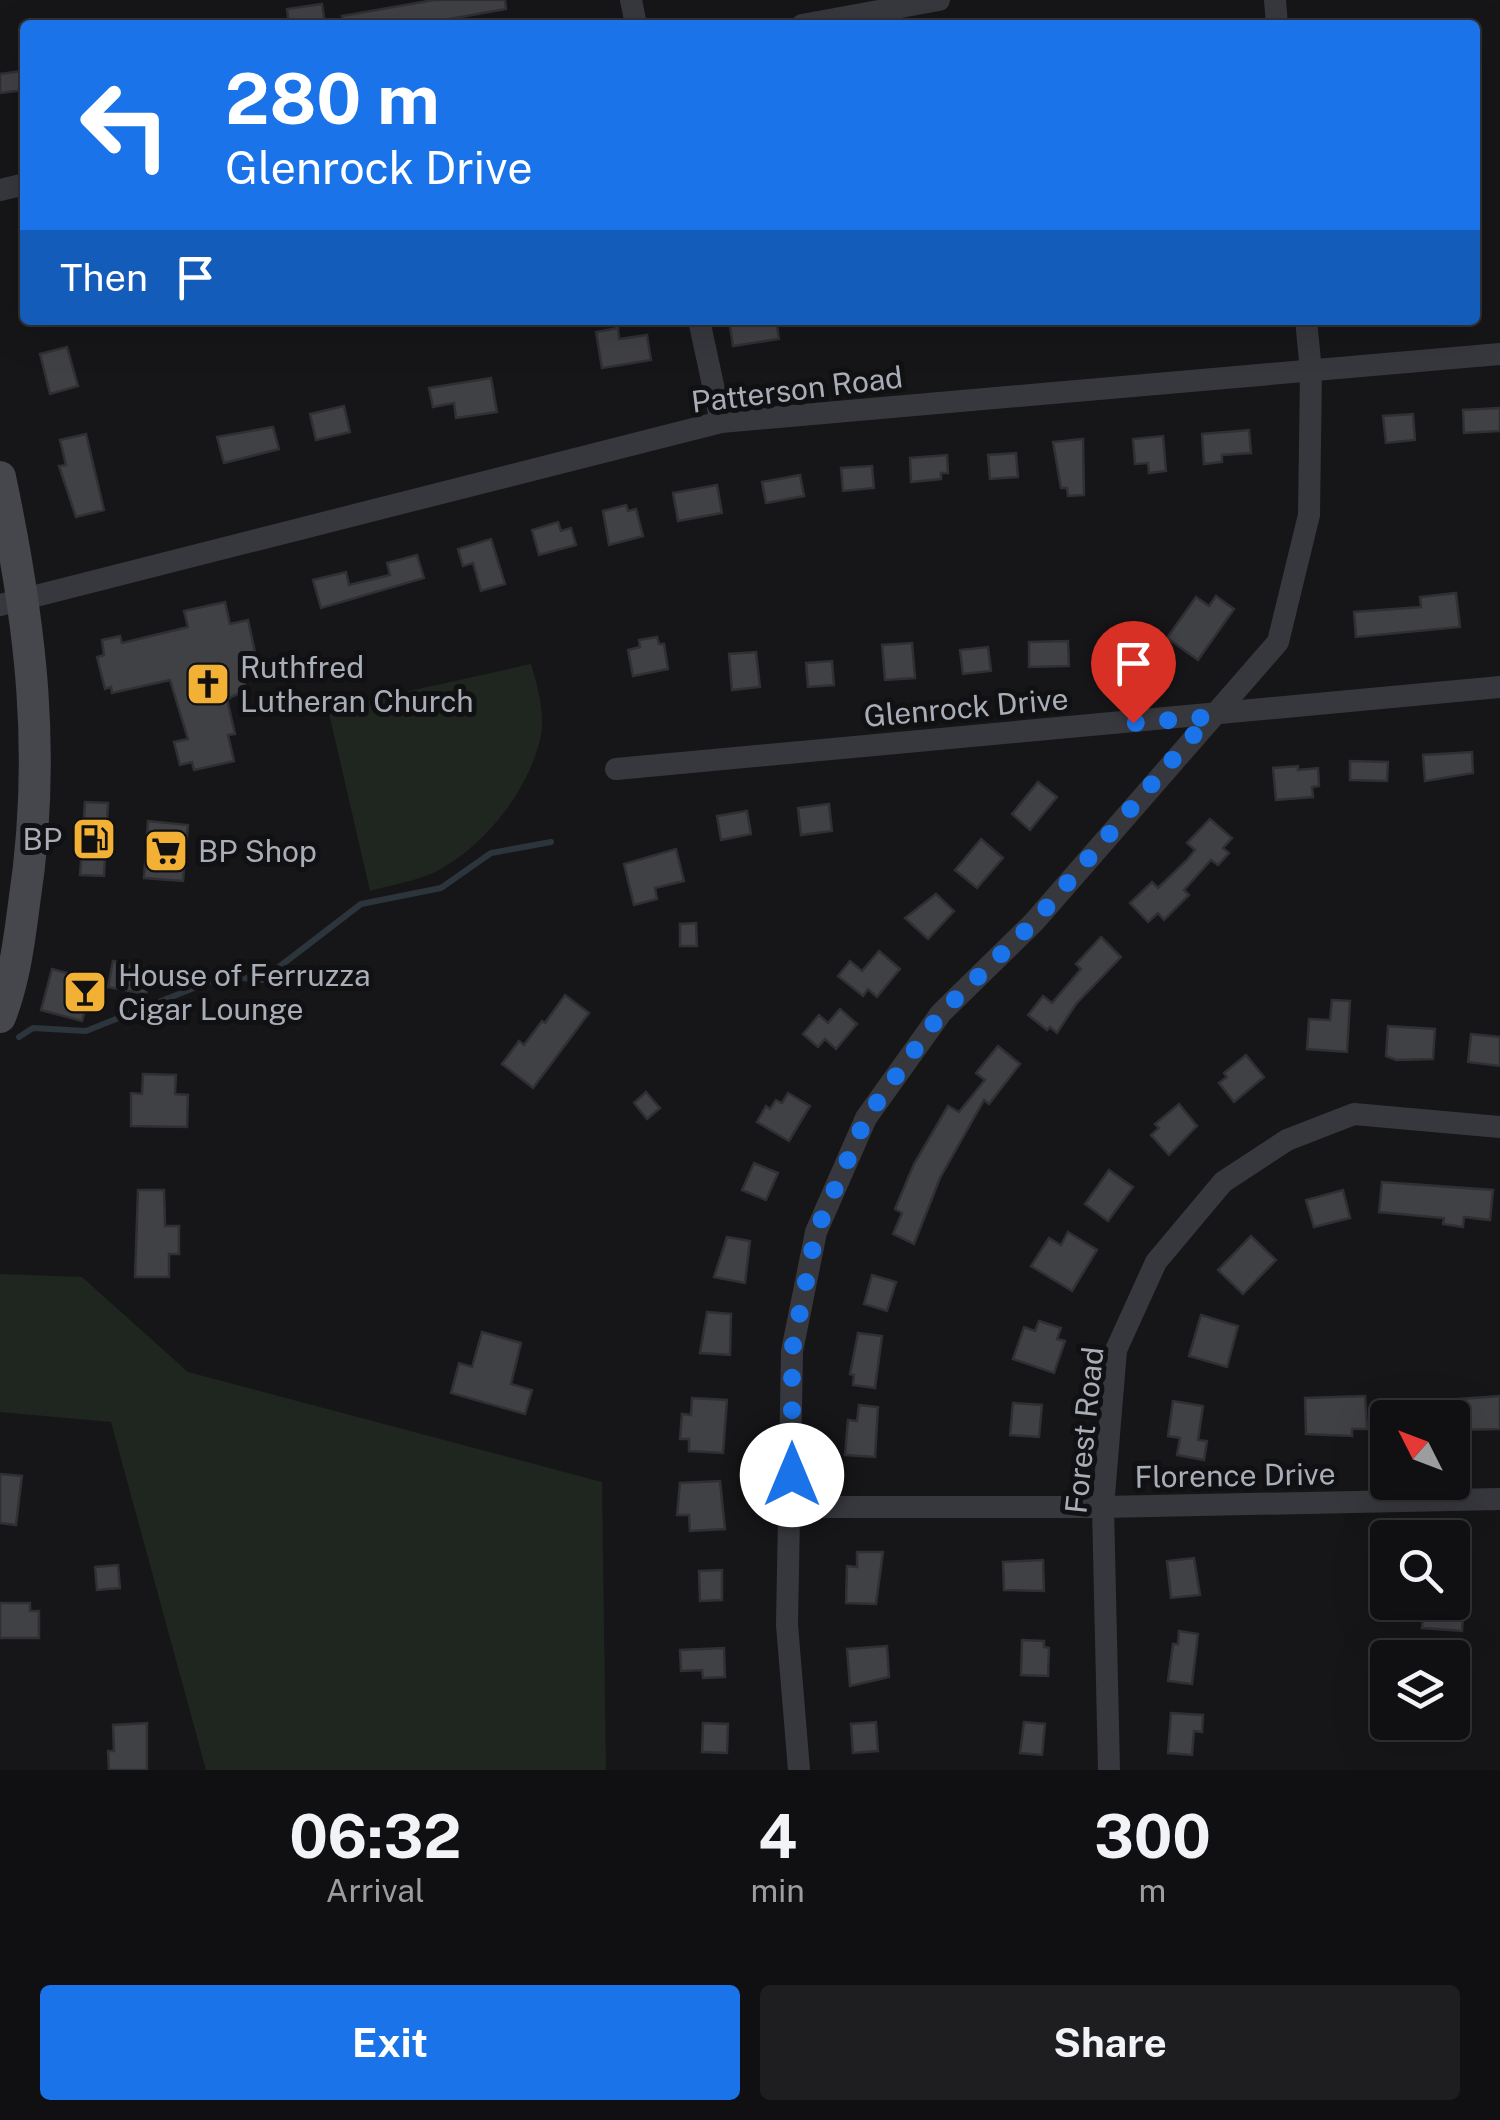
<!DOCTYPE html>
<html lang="en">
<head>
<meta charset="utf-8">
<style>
	:root { --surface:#101012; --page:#1e1e20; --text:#f1f3f6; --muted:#9c9d9f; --line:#303032; --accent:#1a73e8 }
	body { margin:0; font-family:"Public Sans",sans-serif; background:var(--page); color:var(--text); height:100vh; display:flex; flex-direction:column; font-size:38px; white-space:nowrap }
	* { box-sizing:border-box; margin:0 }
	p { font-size:32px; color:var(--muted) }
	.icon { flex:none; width:55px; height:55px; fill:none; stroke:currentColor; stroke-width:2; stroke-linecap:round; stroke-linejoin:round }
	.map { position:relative; height:1770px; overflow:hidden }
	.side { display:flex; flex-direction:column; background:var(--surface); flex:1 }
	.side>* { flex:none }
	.guide { position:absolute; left:20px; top:20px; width:1460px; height:305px; border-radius:10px; box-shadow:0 10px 40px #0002,0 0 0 2px var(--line); background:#1a73e8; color:#fff; overflow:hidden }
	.needle { width:65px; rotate:312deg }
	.buttons { position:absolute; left:1370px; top:1400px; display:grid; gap:20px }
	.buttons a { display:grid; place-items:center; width:100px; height:100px; border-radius:10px; background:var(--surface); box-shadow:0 10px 40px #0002,0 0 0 2px var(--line); font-size:50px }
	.pin { position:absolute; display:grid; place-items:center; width:85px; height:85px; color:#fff; margin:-102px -42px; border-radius:50% 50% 50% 0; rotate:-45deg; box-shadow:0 0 10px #0007 }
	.pin .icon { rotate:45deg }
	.me { position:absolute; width:110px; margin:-55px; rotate:0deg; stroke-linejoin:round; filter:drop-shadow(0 0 8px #0008) }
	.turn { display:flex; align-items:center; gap:35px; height:210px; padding:0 40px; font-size:45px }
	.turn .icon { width:130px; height:130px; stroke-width:2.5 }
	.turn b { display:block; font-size:70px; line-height:85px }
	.then { display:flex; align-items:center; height:95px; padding:0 40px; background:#0003; gap:20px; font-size:38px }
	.eta { display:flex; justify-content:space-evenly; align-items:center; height:170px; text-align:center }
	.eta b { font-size:60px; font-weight:700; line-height:70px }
	.button { display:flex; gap:20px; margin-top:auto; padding:20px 40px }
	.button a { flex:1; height:115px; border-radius:10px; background:var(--accent); color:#fff; font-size:40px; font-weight:700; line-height:115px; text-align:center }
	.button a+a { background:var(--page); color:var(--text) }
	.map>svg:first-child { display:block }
	.green { fill:#1e261f }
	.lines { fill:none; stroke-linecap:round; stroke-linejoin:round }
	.stream { stroke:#2c353c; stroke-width:6 }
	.building { fill:#404145; stroke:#303034; stroke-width:2.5 }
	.minor { stroke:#37383d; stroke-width:22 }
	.secondary { stroke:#45474d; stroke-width:32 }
	.route { stroke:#1a73e8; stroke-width:18; stroke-dasharray:0 32.4 }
	.labels { text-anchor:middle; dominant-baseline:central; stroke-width:10; stroke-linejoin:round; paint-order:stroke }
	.street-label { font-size:30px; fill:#a8adb8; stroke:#111113 }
	.poi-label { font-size:30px; fill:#a8adb8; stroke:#111113; text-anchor:start }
</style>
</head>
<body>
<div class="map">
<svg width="1500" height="1770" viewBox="0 0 1500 1770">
	<rect width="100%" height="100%" fill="#161618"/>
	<g class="green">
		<path d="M531 664C538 688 546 715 540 740 527 793 484 846 437 871 417 881 391 885 370 891L328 709Z"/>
		<path d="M0 1274 82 1277 188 1372 602 1482 606 1770H206L111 1422 0 1412Z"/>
	</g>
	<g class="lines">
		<path class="stream" d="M19 1037 33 1028 86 1031 224 976 262 980 361 904 441 888 491 853 551 842"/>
	</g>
	<g class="building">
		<path d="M434 0H505L506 9 416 25H343L342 16Z"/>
		<path d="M322 4 325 25H289L287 9Z"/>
		<path d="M22 71 25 90 0 93V74Z"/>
		<path d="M729 320H776L779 339 733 346Z"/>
		<path d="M618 328 619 339 647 335 651 360 602 368 596 332Z"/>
		<path d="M67 347 78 386 50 394 40 354Z"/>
		<path d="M491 378 497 412 456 418 454 403 433 407 429 388Z"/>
		<path d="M344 406 350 432 316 440 310 414Z"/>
		<path d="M1500 408V431L1464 433 1463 410Z"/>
		<path d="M1413 414 1415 440 1386 443 1383 416Z"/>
		<path d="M273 427 279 449 224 463 217 437Z"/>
		<path d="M1249 430 1251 453 1222 455V462L1204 464 1202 434Z"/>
		<path d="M86 434 104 510 76 517 59 466 66 465 60 440Z"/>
		<path d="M1163 436 1166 471 1149 473 1148 463 1135 464 1133 439Z"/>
		<path d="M1083 439 1084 495 1068 496 1067 488H1061L1053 442Z"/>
		<path d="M1016 453 1018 477 990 479 988 455Z"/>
		<path d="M947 455 948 473H941V479L911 482 910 458Z"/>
		<path d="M872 466 874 488 843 491 841 468Z"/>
		<path d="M800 475 804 496 766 503 762 482Z"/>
		<path d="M717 485 722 513 678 521 673 493Z"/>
		<path d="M626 505 628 511 636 509 643 536 609 545 603 511Z"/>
		<path d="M558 522 561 531 571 528 576 545 539 555 532 530Z"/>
		<path d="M491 539 505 584 481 591 473 563 463 566 458 549Z"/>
		<path d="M417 555 424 578 321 608 313 580 346 572 349 585 390 575 387 563Z"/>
		<path d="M1456 593 1460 627 1356 637 1354 612 1421 607 1420 597Z"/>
		<path d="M1216 596 1234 609 1198 660 1167 638 1196 597 1209 606Z"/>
		<path d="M225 602 230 624 248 620 256 657 239 662 246 690 227 699 235 734 228 735 234 761 194 770 192 762 180 765 174 742 188 739 170 680 112 693 111 687 105 689 97 657 104 655 102 640 120 636 122 643 188 627 184 611Z"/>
		<path d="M1159 630 1160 655 1118 656 1117 631Z"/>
		<path d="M657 637 659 644H664L668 669 633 676 628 650 640 647 639 640Z"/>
		<path d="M1068 641 1069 666 1029 667V642Z"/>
		<path d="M912 643 915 678 885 680 882 645Z"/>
		<path d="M988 647 991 671 963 674 960 650Z"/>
		<path d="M756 652 760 687 732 690 729 654Z"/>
		<path d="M832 661 834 685 808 687 806 663Z"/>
		<path d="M1472 752 1473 773 1425 781 1423 755Z"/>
		<path d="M1350 761 1388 762 1387 781 1350 780Z"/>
		<path d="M1298 766V770L1318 768 1319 786 1312 787 1313 797 1276 800 1273 768Z"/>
		<path d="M1038 782 1057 797 1030 830 1012 814Z"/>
		<path d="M85 802 108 803 104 876 80 875Z"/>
		<path d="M829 804 832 831 801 835 798 808Z"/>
		<path d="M747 811 751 834 721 840 717 816Z"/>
		<path d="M1210 819 1232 838 1223 848 1229 853 1218 865 1211 860 1184 890 1189 895 1164 920 1158 913 1148 922 1130 903 1152 882 1158 888 1187 860 1195 850 1187 843Z"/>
		<path d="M148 821 188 825 183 881 144 878Z"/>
		<path d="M981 839 1003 858 977 888 955 870Z"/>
		<path d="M676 849 684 881 655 888 657 899 634 905 624 864Z"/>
		<path d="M936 894 954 911 928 939 905 918Z"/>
		<path d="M696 923 697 946H680V924Z"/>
		<path d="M1101 937 1121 957 1076 1004 1057 1033 1050 1027 1047 1030 1028 1015 1043 996 1052 1003 1081 969 1076 964Z"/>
		<path d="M879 951 900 969 877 997 868 989 863 996 838 976 850 961 862 971Z"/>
		<path d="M113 961 151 968 146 994 108 987Z"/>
		<path d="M52 969 100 982 93 1012 85 1010 82 1021 41 1010Z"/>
		<path d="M565 995 589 1013 533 1088 502 1064 519 1041 524 1045 542 1021 545 1023Z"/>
		<path d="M1332 1000 1350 1001 1347 1052 1307 1049 1309 1019 1330 1020Z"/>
		<path d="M840 1009 857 1024 836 1049 825 1039 818 1047 803 1034 819 1015 828 1023Z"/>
		<path d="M1388 1026 1435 1029 1433 1059 1396 1060 1386 1056Z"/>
		<path d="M1471 1034 1500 1037V1066L1468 1062Z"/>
		<path d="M998 1046 1020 1064 989 1104 984 1100 940 1178 914 1244 893 1234 902 1213 895 1209 914 1164 948 1106 959 1112 985 1080 976 1073Z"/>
		<path d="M1246 1055 1264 1077 1234 1102 1219 1083 1227 1077 1224 1073Z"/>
		<path d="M143 1074 176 1075 175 1094 188 1095 187 1127 131 1126V1093L142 1094Z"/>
		<path d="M646 1092 660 1108 647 1119 634 1103Z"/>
		<path d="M788 1093 810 1106 789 1141 757 1122 766 1106 770 1109 776 1100 782 1103Z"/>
		<path d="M1179 1104 1197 1126 1169 1155 1151 1135 1159 1128 1155 1124Z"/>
		<path d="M754 1163 778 1173 766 1200 742 1190Z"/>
		<path d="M1109 1170 1133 1187 1108 1221 1085 1204Z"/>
		<path d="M1382 1182 1493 1190 1490 1220 1464 1217 1463 1227 1443 1224 1444 1218 1379 1212Z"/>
		<path d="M138 1190H164L165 1226H179V1254H169V1277H135Z"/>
		<path d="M1343 1190 1350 1218 1314 1227 1306 1200Z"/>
		<path d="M1068 1232 1097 1250 1072 1291 1031 1266 1049 1238 1061 1245Z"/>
		<path d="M1251 1236 1276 1260 1243 1294 1218 1270Z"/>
		<path d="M727 1237 750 1241 745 1283 714 1277Z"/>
		<path d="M872 1275 896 1282 887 1311 864 1304Z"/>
		<path d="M707 1312 731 1314 730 1355 700 1353Z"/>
		<path d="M1201 1315 1238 1326 1227 1367 1189 1356Z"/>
		<path d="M1039 1321 1061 1328 1057 1339 1065 1341 1054 1373 1013 1359 1024 1327 1035 1331Z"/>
		<path d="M482 1332 521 1343 511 1384 532 1390 525 1414 451 1393 459 1363 472 1367Z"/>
		<path d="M858 1333 882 1336 875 1388 853 1385 854 1375 850 1374Z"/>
		<path d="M1365 1396 1367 1429H1352V1436L1306 1434 1305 1398Z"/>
		<path d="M1500 1396V1429L1452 1430 1447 1400Z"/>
		<path d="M692 1398 727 1400 723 1453 689 1451V1439H680L682 1414 691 1415Z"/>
		<path d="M1173 1401 1203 1406 1198 1440 1207 1441 1204 1460 1177 1455 1180 1438 1168 1436Z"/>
		<path d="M1013 1403 1042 1405 1039 1437 1010 1435Z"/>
		<path d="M859 1405 878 1407 875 1457 845 1455 848 1420 857 1421Z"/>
		<path d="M0 1474 22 1476 16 1525 0 1523Z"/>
		<path d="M720 1481 725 1529 690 1531 689 1515H677L680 1483Z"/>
		<path d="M857 1552H883L876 1604 846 1603 847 1566 857 1567Z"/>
		<path d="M1194 1558 1200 1595 1171 1598 1167 1561Z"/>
		<path d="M1043 1560 1044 1591 1004 1590 1003 1562Z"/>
		<path d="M118 1565 120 1588 97 1590 95 1567Z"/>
		<path d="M722 1570V1600L700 1601 699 1571Z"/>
		<path d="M1424 1602H1464L1462 1631 1422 1628Z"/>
		<path d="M0 1603H30V1611H39V1638H0Z"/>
		<path d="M1179 1631 1198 1634 1192 1684 1168 1681 1173 1644H1178Z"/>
		<path d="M1022 1640 1044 1641V1647L1049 1648 1048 1676 1021 1675Z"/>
		<path d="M887 1646 889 1677 850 1686 847 1649Z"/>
		<path d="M724 1648 725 1677 703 1678 702 1670 681 1671 680 1650Z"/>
		<path d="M1171 1713 1203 1715 1202 1732 1194 1731 1192 1755 1168 1753Z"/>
		<path d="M876 1722 878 1751 853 1753 851 1724Z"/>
		<path d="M1024 1722 1045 1724 1042 1755 1020 1753Z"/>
		<path d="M1398 1722H1441L1440 1741 1397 1738Z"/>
		<path d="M147 1723V1770H109L108 1751H114L113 1725Z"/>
		<path d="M703 1723 728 1724 727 1753 702 1752Z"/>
	</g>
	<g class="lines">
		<g class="minor">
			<path d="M631 0 636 25"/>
			<path d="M1275 0 1277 25"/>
			<path d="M802 25 939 0"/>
			<path d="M0 190 25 184"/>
			<path d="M699 320 721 422"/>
			<path d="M0 605 721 422 1500 354"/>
			<path d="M616 769 1500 687"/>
			<path d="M792 1507H1103L1500 1499"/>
			<path d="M799 1770 787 1625 792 1351 816 1232 866 1118 941 1013 1034 922 1278 642 1309 515 1311 371 1306 320"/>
			<path d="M1109 1770 1103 1507 1116 1350 1156 1262 1223 1182 1287 1140 1354 1114 1500 1127"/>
		</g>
		<path class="secondary" d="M0 477C31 624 47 755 24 904 19 943 14 981 0 1017"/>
	</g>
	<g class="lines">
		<path class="route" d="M792 1475V1351L816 1232 866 1118 941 1013 1034 922 1209 717 1133 723"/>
	</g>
	<defs>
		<symbol id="church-square" viewBox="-11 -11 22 22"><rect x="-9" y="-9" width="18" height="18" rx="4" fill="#f2b134" stroke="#111113"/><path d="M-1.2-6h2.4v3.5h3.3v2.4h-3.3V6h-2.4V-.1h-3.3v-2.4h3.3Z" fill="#111"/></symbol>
		<symbol id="fuel-square" viewBox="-11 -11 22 22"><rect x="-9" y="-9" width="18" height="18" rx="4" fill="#f2b134" stroke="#111113"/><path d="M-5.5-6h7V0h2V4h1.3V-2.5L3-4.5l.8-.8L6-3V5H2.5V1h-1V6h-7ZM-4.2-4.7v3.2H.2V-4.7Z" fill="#111"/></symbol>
		<symbol id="supermarket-square" viewBox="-11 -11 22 22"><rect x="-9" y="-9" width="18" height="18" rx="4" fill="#f2b134" stroke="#111113"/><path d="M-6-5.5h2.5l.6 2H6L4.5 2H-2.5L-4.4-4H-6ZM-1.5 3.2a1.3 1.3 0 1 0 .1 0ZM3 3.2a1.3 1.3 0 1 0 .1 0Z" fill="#111"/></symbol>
		<symbol id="bar-square" viewBox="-11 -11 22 22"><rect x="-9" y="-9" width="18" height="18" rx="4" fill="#f2b134" stroke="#111113"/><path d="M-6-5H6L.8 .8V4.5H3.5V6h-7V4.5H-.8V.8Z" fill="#111"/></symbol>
	</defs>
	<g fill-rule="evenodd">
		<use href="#church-square" x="183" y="659" width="50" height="50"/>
		<use href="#fuel-square" x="69" y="814" width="50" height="50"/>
		<use href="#supermarket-square" x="141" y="826" width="50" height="50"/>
		<use href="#bar-square" x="60" y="967" width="50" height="50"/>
	</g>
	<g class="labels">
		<g class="street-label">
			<text transform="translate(797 389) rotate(-7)">Patterson Road</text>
			<text transform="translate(966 707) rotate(-5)">Glenrock Drive</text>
			<text transform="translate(1084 1430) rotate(-84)">Forest Road</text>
			<text transform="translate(1235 1475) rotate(-1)">Florence Drive</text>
		</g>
		<g class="poi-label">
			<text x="240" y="667">Ruthfred<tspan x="240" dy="34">Lutheran Church</tspan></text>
			<text x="62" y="839" text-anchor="end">BP</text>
			<text x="198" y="851">BP Shop</text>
			<text x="118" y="975">House of Ferruzza<tspan x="118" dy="34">Cigar Lounge</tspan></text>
		</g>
	</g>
</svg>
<div class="buttons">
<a><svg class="needle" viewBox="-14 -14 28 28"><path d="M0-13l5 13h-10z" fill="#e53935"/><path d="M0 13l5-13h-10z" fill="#9c9d9f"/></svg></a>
<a><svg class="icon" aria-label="search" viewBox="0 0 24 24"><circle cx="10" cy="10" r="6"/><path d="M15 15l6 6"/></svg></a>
<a><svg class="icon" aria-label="layers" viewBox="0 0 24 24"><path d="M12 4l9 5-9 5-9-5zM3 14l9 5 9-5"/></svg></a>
</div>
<div class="pin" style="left:1133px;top:723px;background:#d93025"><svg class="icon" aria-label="arrive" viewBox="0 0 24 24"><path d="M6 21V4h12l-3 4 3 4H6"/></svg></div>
<svg class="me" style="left:792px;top:1475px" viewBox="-20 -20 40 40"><circle r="19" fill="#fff"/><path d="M0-13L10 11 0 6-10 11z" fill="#1a73e8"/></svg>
<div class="guide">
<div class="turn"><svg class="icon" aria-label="left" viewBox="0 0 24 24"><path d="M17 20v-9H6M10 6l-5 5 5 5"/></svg><div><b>280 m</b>Glenrock Drive</div></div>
<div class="then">Then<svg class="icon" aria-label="arrive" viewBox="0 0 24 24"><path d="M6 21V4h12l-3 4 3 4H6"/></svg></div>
</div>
</div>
<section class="side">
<div class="eta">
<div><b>06:32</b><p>Arrival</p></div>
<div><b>4</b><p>min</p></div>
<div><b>300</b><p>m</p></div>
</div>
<div class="button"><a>Exit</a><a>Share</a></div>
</section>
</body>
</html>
